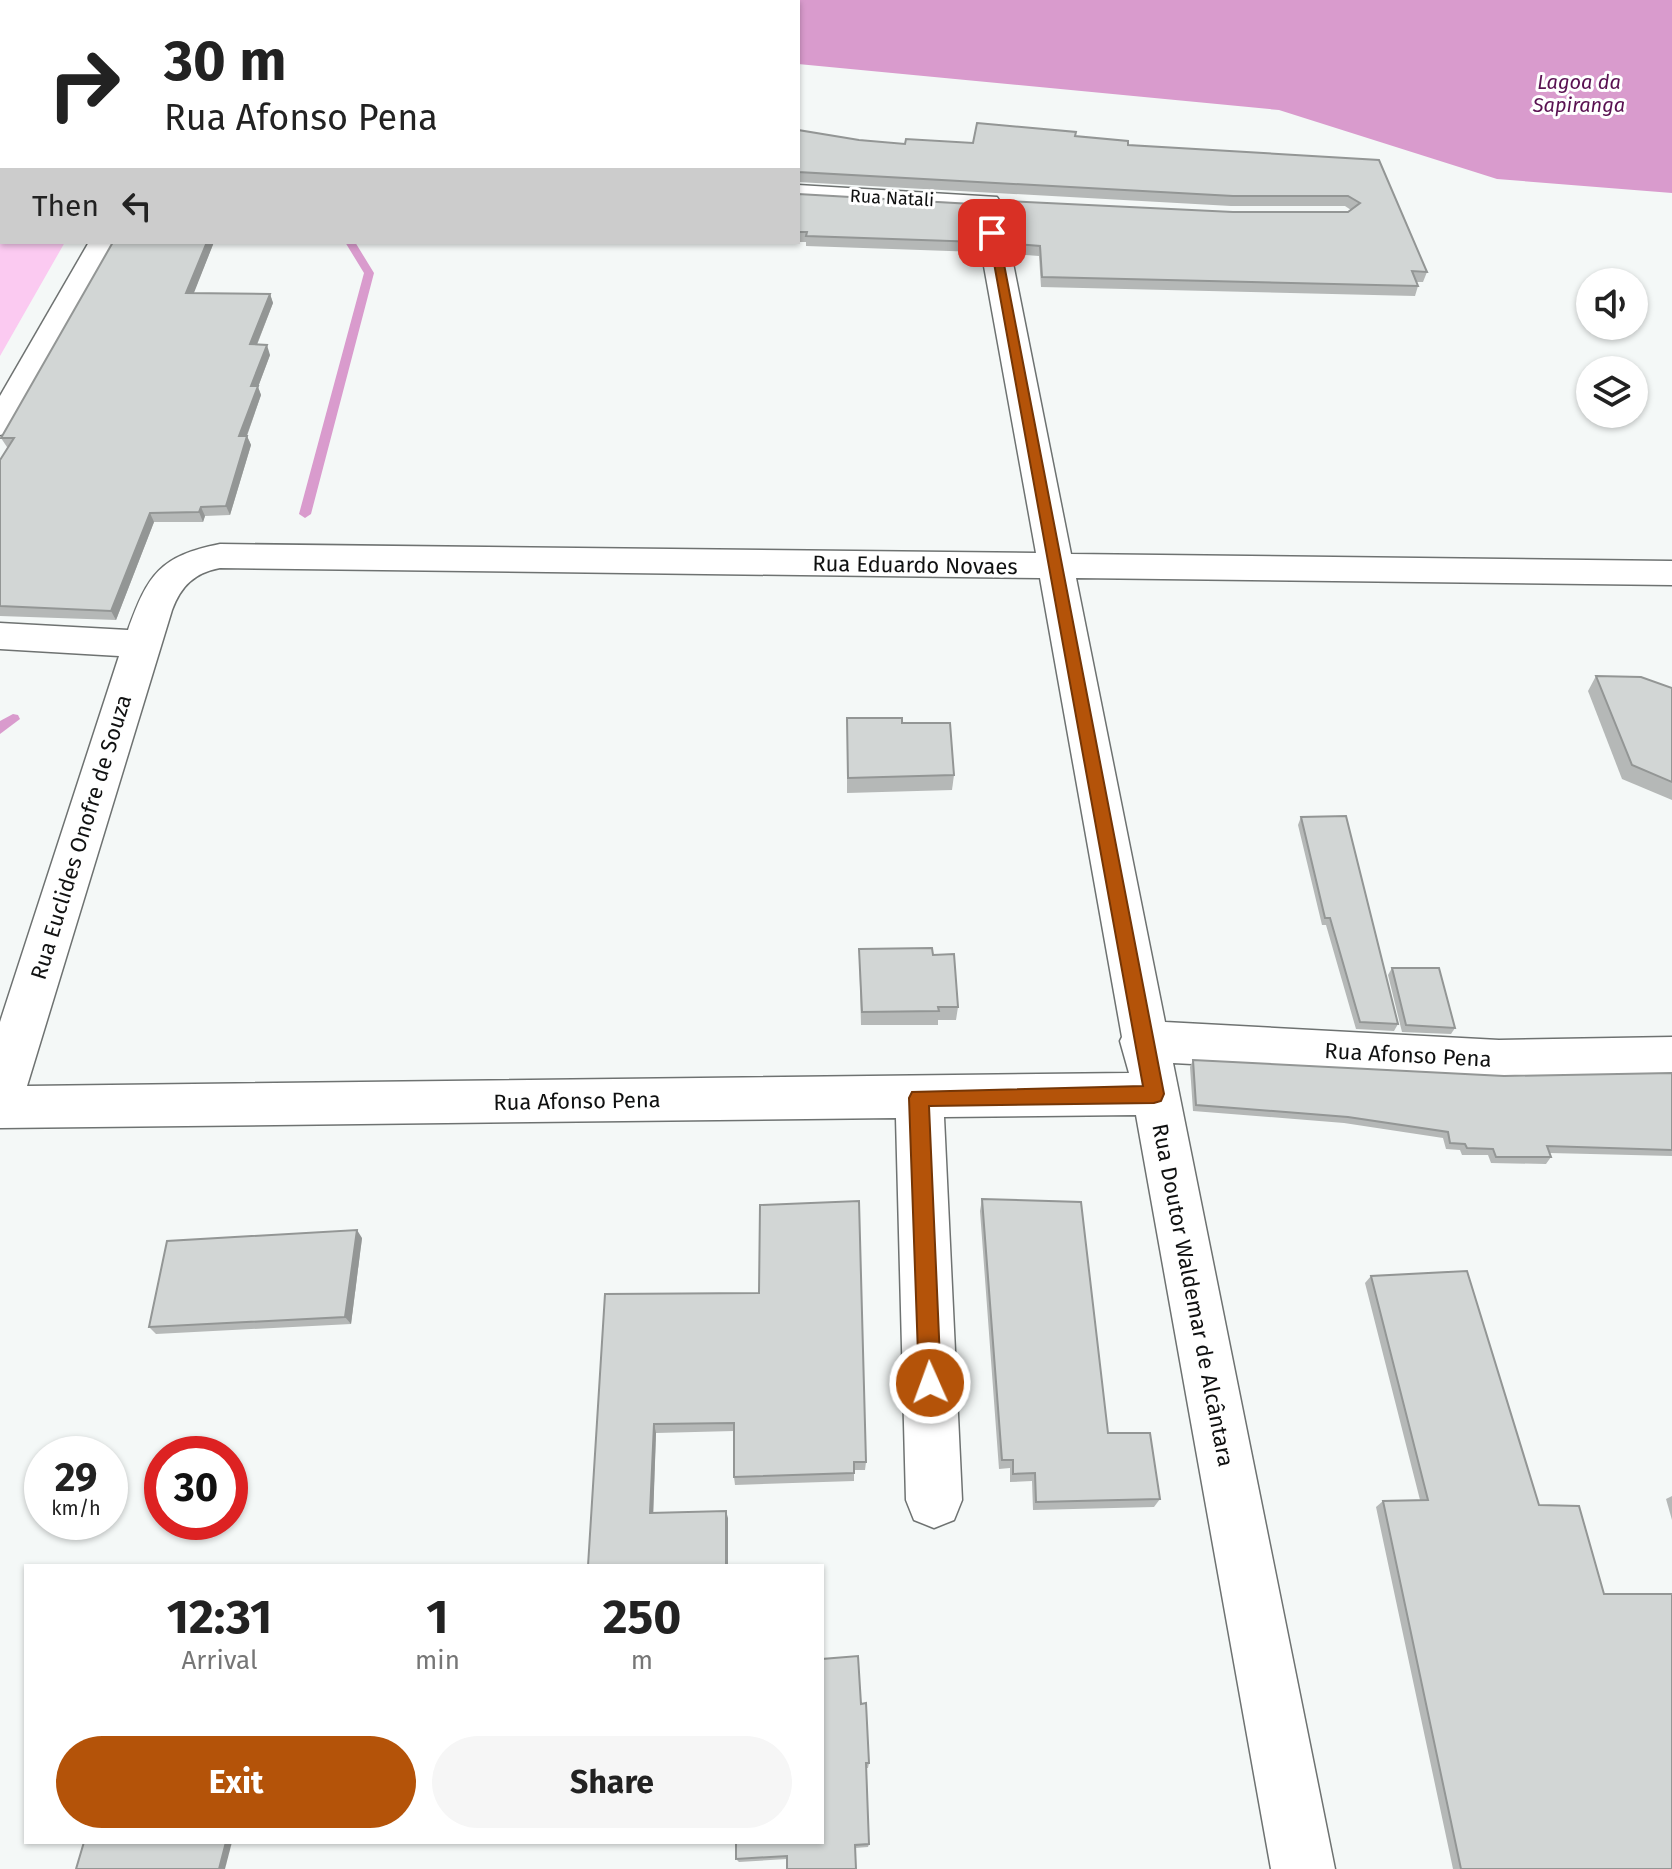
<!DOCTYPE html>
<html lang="en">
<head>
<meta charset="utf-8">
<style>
	:root { --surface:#fff; --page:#f6f6f6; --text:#222; --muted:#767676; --accent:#b45309 }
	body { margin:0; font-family:"Fira Sans",sans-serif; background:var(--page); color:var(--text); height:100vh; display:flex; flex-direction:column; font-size:30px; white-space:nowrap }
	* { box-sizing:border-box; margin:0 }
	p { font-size:26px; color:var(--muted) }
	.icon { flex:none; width:44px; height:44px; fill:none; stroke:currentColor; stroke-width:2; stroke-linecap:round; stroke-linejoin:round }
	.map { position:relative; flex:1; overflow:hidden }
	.sheet { position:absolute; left:24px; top:1564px; width:800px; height:280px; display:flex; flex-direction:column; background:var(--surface); border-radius:0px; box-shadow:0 2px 6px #0004 }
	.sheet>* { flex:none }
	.top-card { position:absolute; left:0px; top:0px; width:800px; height:244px; box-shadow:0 2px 6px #0004; background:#fff; color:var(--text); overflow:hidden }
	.tools { position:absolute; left:1576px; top:268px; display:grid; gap:16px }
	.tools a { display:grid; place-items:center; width:72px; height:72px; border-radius:50%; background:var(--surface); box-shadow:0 2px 6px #0004; font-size:40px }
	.speed { position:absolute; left:24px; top:1436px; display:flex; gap:16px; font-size:40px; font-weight:700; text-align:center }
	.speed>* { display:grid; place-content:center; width:104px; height:104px; border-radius:50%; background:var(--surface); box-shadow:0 2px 6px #0004; line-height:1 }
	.speed small { font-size:20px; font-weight:400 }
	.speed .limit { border:12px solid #d22; background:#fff; color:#111 }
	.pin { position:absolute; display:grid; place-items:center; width:68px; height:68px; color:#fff; margin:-34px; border-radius:16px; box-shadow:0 4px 12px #0006 }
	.me { position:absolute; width:88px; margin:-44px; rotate:358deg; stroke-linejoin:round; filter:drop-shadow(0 0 6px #0008) }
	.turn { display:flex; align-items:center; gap:28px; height:168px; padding:0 32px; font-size:36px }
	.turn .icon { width:104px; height:104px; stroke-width:2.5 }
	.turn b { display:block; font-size:56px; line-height:68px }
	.then { display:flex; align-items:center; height:76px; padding:0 32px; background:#0003; gap:16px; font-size:30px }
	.eta { display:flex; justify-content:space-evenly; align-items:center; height:136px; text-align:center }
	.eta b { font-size:48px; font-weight:700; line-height:56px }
	.primary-button { display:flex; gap:16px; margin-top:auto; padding:16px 32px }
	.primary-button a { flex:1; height:92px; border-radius:48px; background:var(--accent); color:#fff; font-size:32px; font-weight:700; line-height:92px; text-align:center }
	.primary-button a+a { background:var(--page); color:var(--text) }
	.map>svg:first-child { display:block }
	.green { fill:#fbcaf1 }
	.water { fill:#d99bcd }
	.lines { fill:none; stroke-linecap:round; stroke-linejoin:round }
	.stream { fill:#d99bcd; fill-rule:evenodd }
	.street-casing { stroke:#6e7271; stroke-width:3 }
	.street { fill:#fff; fill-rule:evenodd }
	.wall { fill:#b5b8b7 }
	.shaded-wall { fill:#939695 }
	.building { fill:#d2d6d5; stroke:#939695; stroke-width:2 }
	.route { fill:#b45309; stroke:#753606; stroke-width:2 }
	.labels { text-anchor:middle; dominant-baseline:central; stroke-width:6; stroke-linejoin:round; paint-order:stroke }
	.far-street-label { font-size:18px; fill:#101111; stroke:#fff }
	.far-water-label { font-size:20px; font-style:italic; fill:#591151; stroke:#fff }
	.street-label { font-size:22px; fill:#101111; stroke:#fff }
</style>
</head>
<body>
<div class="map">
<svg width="1672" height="1869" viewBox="0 0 1672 1869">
	<rect width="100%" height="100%" fill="#f4f8f7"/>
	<path class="green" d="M0 207 2 242H65L0 356Z"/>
	<path class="water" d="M497 0H1672V193L1497 179 1279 110 798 64V2Z"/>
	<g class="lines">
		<g class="stream">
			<path d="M345 242H355L374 273 311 514 305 518 299 514 364 273Z"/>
			<path d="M13 714 18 715 20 719 0 734V721Z"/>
		</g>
		<defs>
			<g id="street">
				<rect x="0" y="175" width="2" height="16"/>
				<path d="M798 185 997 197 1001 203 1071 554 1672 561V585L1076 578 1165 1022 1499 1040 1672 1037V1077L1499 1080 1173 1063 1335 1869H1271L1136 1115 944 1117 962 1500 954 1520 934 1528 914 1520 906 1500 896 1118 0 1128V1022L119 656 0 649V623L128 630C148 574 160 556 220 544L1036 553 974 211 798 201ZM220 568 1040 578 1122 1037 1120 1041 1129 1073 27 1086 172 610C181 586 194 573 220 568Z"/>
				<path d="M89 242H119L17 425 12 432 0 435V396Z"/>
			</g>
		</defs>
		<use href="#street" class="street-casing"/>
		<use href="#street" class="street"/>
	</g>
	<g class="wall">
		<path d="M798 130 859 140 905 144 973 143 1075 136 1128 145 1379 160 1427 272 1423 282H1417L1418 286 1415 296 1041 287 1039 256 1014 254 1006 211 1007 201 1233 212H1348L1351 210 1345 206H1231L798 182Z"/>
		<path d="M798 194 979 242 978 252 806 246V242H798Z"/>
		<path d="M113 242H214L193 294H270L273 303 257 345 270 355 258 387 261 395 247 436 251 445 230 515 205 516 203 522H154L116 620 0 616V460L8 447H7L1 438Z"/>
		<path d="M469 242H543L542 244Z"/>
		<path d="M1596 676 1672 688V800L1622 779 1588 691Z"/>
		<path d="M847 718 902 723 954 775 952 790 847 793Z"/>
		<path d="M1301 817 1398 1024 1394 1031 1356 1029 1326 925H1322L1298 825Z"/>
		<path d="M859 949 933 955 958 1007 956 1020H938V1025H861Z"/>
		<path d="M1392 968 1455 1028 1451 1034 1402 1032 1388 975Z"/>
		<path d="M1193 1060 1504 1076 1672 1073V1156L1550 1153 1551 1157 1546 1164 1491 1163 1488 1155H1462L1460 1150 1446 1149 1443 1138 1344 1123 1193 1111 1190 1067Z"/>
		<path d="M982 1199 1108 1433 1160 1499 1154 1507 1033 1510 1032 1481 1010 1482V1468L999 1469 980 1211Z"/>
		<path d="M362 1238 351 1324 156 1334 149 1327Z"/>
		<path d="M1371 1276 1539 1505 1672 1869H1453L1376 1507 1383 1501 1420 1500 1365 1283Z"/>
		<path d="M605 1294 866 1462 865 1470H854V1481L735 1485 734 1477V1431L656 1433 653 1513 728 1518V1566H588Z"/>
		<path d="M1672 1496V1520L1666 1499Z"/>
		<path d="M861 1704 869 1763 868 1768H866L869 1844 868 1847 855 1848 787 1859 739 1862 736 1859Z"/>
	</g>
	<g class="shaded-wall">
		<path d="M207 242H214L190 303 186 293Z"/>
		<path d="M270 294 273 303 253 354 250 344Z"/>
		<path d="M267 345 270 355 258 387 261 395 243 446 239 436 251 386Z"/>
		<path d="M247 436 251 445 230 515 226 506Z"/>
		<path d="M201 507 205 516 203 522 199 512Z"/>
		<path d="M150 513 154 522 116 620 111 611Z"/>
		<path d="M357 1230 362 1238 351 1324 345 1317Z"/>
		<path d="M654 1424 656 1433 653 1520 650 1513Z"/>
		<path d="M726 1511 728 1518V1566H726Z"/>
		<path d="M226 1842H232L225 1869H219Z"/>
	</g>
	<g class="building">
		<path d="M0 0H395L394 2H2V163H0Z"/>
		<path d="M977 123 1076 132 1075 136 1128 141V145L1379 160 1427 272 1412 271 1418 286 1042 277 1040 246 1015 244 1007 201 1233 212H1348L1360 203 1348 196H1233L798 172V130L859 140 905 144 906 139 973 143Z"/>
		<path d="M798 194 972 204 979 242 806 236 807 232H798Z"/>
		<path d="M113 242H207L186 293 270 294 250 344 267 345 251 386H258L239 436H247L226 506 201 507 199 512 150 513 111 611 0 606V460L14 438H1Z"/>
		<path d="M1596 676 1641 677 1672 688V782L1632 765Z"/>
		<path d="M847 718H902V723H950L954 775 848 778Z"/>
		<path d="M1346 816 1398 1024 1360 1022 1330 918H1325L1301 817Z"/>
		<path d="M932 948 933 955 954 954 958 1007H938L939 1011 862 1012 859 949Z"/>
		<path d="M1392 968H1439L1455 1028 1406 1025Z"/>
		<path d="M1193 1060 1504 1076 1672 1073V1150L1547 1146 1551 1157H1496L1493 1149 1467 1148 1465 1144 1450 1143 1448 1132 1348 1117 1196 1105Z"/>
		<path d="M982 1199 1081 1202 1108 1433H1150L1160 1499 1036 1502 1035 1473 1013 1474V1460H1002Z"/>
		<path d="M859 1201 866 1462H854V1473L734 1477V1423L654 1424 650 1513 726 1511V1566H588L605 1294 759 1293 760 1205Z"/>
		<path d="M357 1230 345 1317 149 1327 167 1241Z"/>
		<path d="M1467 1271 1539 1505 1579 1506 1604 1594H1672V1869H1461L1383 1501 1428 1500 1371 1276Z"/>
		<path d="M858 1656 861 1704 866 1703 869 1763H866L869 1844 855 1845 856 1869H787V1856L736 1859V1842H822V1659Z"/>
		<path d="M84 1842H226L219 1869H76Z"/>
	</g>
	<path class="route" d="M988 230 998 233 1164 1094 1161 1101 1154 1103 929 1106 941 1383 938 1391 930 1394 922 1391 919 1383 909 1098 912 1092 1143 1086Z"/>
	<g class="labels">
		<g class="far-street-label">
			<text transform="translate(892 198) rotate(3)">Rua Natali</text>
		</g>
		<g class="far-water-label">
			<text x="1579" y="82">Lagoa da<tspan x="1579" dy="23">Sapiranga</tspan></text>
		</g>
		<g class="street-label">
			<text transform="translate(915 565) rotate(1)">Rua Eduardo Novaes</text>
			<text transform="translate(81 837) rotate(-73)">Rua Euclides Onofre de Souza</text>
			<text transform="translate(1408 1055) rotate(3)">Rua Afonso Pena</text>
			<text transform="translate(577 1101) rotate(-1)">Rua Afonso Pena</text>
			<text transform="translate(1193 1295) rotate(79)">Rua Doutor Waldemar de Alcântara</text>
		</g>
	</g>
</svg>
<div class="tools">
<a><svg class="icon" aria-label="sound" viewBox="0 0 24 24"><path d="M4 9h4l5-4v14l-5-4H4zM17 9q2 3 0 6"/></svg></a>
<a><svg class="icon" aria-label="layers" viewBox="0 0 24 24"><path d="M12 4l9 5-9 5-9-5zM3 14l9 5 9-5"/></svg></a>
</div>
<div class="speed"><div>29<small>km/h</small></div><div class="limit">30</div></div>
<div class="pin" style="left:992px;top:233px;background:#d93025"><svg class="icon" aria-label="arrive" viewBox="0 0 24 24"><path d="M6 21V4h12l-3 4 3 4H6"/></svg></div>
<svg class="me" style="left:930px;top:1383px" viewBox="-20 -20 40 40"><circle r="17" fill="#b45309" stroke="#fff" stroke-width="3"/><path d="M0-11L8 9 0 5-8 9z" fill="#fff"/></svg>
<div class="top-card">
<div class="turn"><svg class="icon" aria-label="right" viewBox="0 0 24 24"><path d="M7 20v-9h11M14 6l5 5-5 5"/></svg><div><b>30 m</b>Rua Afonso Pena</div></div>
<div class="then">Then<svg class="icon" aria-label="left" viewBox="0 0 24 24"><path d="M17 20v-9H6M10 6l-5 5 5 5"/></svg></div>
</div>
<section class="sheet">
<div class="eta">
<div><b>12:31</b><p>Arrival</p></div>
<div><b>1</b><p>min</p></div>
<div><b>250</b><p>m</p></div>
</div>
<div class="primary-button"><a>Exit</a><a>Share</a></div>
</section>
</div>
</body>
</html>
